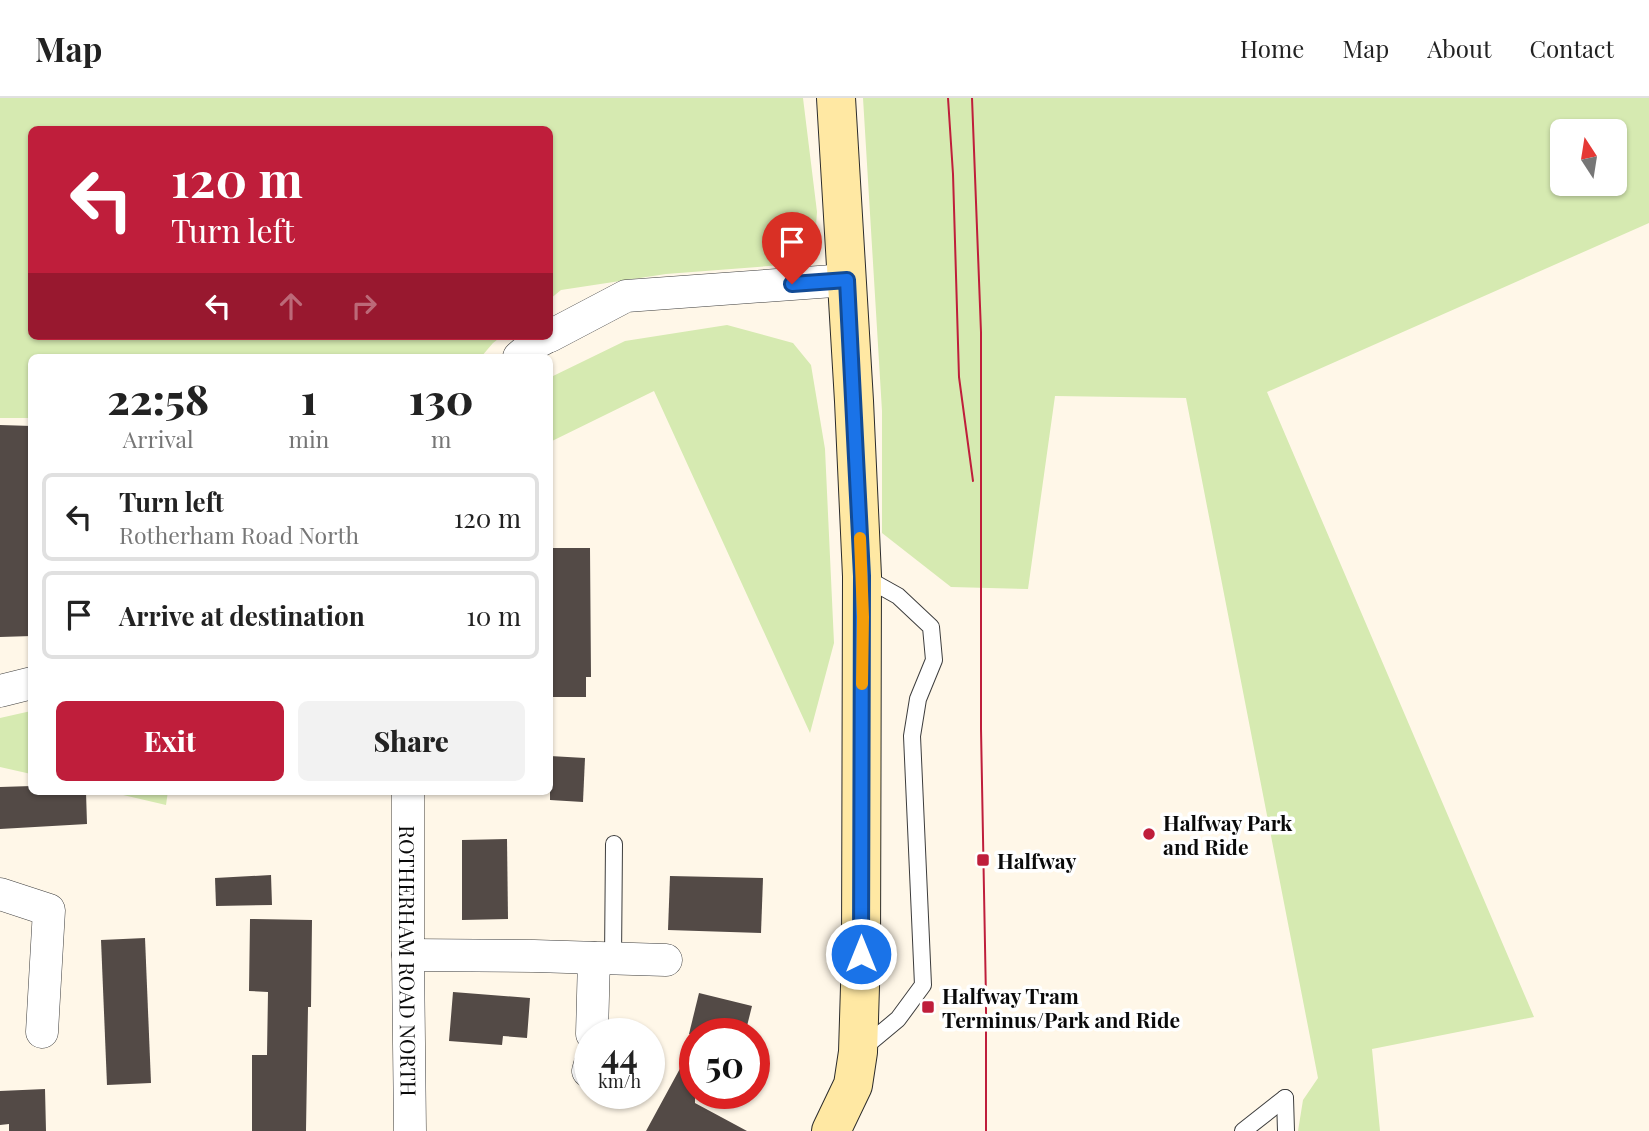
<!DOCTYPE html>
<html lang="en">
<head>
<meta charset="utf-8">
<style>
	:root { --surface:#fff; --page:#f2f2f2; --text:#222; --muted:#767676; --line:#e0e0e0; --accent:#bf1e3b }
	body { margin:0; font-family:"Playfair Display",serif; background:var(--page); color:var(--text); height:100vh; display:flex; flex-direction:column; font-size:26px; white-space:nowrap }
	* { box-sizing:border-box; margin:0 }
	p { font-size:23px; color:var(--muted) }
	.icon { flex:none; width:38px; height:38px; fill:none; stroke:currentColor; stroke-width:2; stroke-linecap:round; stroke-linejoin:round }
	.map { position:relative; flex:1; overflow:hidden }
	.panel { position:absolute; left:28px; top:256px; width:525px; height:441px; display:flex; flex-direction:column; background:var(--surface); border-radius:10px; box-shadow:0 2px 5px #0004 }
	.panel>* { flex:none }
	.banner { position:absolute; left:28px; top:28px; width:525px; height:214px; border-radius:10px; box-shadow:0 2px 5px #0004; background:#bf1e3b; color:#fff; overflow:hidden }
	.needle { width:46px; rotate:348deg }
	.buttons { position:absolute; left:1550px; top:21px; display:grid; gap:14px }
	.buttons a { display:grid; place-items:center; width:77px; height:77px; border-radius:10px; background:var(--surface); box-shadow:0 2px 5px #0004; font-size:35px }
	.speed { position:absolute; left:574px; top:920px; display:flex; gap:14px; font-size:35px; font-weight:700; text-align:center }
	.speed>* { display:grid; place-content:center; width:91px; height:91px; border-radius:50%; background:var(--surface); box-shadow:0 2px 5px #0004; line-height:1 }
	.speed small { font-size:18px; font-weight:400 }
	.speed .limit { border:10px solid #d22; background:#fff; color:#111 }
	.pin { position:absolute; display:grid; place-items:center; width:60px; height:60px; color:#fff; margin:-72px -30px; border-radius:50% 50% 50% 0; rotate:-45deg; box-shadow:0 0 7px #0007 }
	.pin .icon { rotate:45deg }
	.me { position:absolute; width:77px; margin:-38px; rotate:0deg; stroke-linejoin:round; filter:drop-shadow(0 0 5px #0008) }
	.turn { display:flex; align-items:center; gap:24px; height:147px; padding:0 28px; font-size:32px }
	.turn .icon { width:91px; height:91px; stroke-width:2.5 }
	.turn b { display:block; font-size:49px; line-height:60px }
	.lanes { display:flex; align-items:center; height:66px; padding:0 28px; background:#0003; justify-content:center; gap:35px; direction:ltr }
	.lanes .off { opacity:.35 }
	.eta { display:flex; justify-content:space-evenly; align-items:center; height:119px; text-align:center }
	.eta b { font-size:42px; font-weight:800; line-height:49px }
	.button { display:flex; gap:14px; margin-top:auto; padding:14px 28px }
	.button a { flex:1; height:80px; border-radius:10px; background:var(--accent); color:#fff; font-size:28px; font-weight:800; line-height:80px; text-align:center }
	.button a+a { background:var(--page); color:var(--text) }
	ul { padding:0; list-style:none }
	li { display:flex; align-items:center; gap:21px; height:88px; margin:0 14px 10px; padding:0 14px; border:4px solid var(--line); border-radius:10px }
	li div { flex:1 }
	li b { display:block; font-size:26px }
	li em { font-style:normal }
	header { display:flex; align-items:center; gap:42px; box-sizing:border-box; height:98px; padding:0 35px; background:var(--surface); border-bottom:2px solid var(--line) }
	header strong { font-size:33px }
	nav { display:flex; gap:38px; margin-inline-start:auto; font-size:24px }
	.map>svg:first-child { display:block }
	.green { fill:#d6eab1; fill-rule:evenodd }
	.building { fill:#534a46 }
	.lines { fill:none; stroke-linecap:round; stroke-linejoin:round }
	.lane-casing { stroke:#3d3d3d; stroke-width:18 }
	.street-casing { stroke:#3d3d3d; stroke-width:33 }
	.secondary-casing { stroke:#2c2c2c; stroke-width:40 }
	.lane { stroke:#fff; stroke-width:16 }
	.street { stroke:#fff; stroke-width:32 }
	.secondary { stroke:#ffe8a3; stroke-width:38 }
	.tram { stroke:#bf1e3b; stroke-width:2 }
	.route-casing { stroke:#114b97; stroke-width:18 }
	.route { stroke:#1a73e8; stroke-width:12 }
	.slow { stroke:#f59e0b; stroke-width:12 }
	.poi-dot { fill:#bf1e3b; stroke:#fff; stroke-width:2.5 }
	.labels { text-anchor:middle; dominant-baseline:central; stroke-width:7; stroke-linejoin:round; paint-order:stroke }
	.poi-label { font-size:21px; font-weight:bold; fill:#0a0a0a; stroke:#fff; text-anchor:start }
	.street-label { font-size:21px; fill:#0a0a0a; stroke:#fff }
</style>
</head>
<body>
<header>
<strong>Map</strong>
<nav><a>Home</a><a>Map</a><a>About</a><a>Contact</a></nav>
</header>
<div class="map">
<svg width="1649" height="1033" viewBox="0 0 1649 1033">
	<rect width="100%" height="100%" fill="#fff7e8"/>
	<g class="green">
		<path d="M0 0H803L817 114 814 156 782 167 666 176 561 192 550 201V32H32V238H502L493 245 481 259H32L31 320H0Z"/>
		<path d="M863 0H1649V125L1267 294 1534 919 1372 951 1380 1033H1298L1303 1002 1318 980 1186 300 1055 298 1028 491 951 489 882 435V313ZM1615 33V86H1563V33Z"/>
		<path d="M727 227 793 245 811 267 825 351 834 545 810 635 654 293 550 344 551 279 625 243Z"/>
		<path d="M31 613V676L0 669V620Z"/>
		<path d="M106 693H168L166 707Z"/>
	</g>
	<g class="building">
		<path d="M0 327 32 328V538L0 539Z"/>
		<path d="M550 450H590L591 579H586V599H550Z"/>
		<path d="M550 658 585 660 583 704 550 702Z"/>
		<path d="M32 688V693H40V696L86 694 87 726 0 731V689Z"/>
		<path d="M507 741 508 821 462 822V742Z"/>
		<path d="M271 777 272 807 216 808 215 780Z"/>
		<path d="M670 778 763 780 761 835 668 832Z"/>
		<path d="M250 821 312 822 311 909H308L306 1033H252V957H267L268 894 249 893Z"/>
		<path d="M145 840 151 985 107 987 101 842Z"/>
		<path d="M453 894 530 900 527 940 503 938 502 947 449 943Z"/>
		<path d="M699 895 752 908 745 936H689Z"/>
		<path d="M695 943V1005L747 1033H646Z"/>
		<path d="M45 991 46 1033H9V1026L0 1027V993Z"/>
	</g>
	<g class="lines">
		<defs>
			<g id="lane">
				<path d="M613 861 614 746"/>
				<path d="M862 951 898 921 923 887 912 638 918 601 934 562 931 529 898 498 864 479"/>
				<path d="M1285 1000 1286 1033"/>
				<path d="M1243 1033 1285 1000"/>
			</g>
			<g id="street">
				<path d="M550 238 626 198 847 182"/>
				<path d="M519 259 534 246 549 238"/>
				<path d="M0 593 32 585"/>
				<path id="s1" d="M408 693V857L410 1033"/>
				<path d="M0 796 49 812 42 934"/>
				<path d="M408 857 534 858 666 862"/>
				<path d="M592 936 594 860"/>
				<path d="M588 973 590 966"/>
			</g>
			<path id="secondary" d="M831 1033 853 987 858 954 861 856 862 478 854 303 836 0"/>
		</defs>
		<use href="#lane" class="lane-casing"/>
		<use href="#street" class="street-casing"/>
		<use href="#secondary" class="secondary-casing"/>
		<use href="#lane" class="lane"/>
		<use href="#street" class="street"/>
		<use href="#secondary" class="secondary"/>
		<g class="tram">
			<path d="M948 0 953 76 959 279 973 383"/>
			<path d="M972 0 981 234V631L986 901V1033"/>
		</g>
	</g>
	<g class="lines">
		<defs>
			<path id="route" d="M792 186 847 182 862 478 861 856"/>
		</defs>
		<use href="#route" class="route-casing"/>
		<use href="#route" class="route"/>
		<path class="slow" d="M860 440 863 519 862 586"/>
	</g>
	<g class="poi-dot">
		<circle cx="1149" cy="736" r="7"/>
		<rect x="976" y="755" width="14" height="14" rx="3.5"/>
		<rect x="921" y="902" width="14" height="14" rx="3.5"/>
	</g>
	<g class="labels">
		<g class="poi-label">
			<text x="1163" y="724">Halfway Park<tspan x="1163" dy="24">and Ride</tspan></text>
			<text x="997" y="762">Halfway</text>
			<text x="942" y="897">Halfway Tram<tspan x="942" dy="24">Terminus/Park and Ride</tspan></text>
		</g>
		<g class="street-label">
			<text stroke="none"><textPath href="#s1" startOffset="170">ROTHERHAM ROAD NORTH</textPath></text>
		</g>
	</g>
</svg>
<div class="buttons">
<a><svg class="needle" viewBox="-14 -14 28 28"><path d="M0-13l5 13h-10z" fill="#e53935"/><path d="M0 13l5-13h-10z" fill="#767676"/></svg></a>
</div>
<div class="speed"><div>44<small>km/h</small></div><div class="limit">50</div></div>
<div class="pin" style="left:792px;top:186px;background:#d93025"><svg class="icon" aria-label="arrive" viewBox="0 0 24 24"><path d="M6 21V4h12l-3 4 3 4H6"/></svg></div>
<svg class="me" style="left:861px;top:856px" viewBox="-20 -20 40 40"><circle r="17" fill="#1a73e8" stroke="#fff" stroke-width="3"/><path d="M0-11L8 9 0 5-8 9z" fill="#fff"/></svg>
<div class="banner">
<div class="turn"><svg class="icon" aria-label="left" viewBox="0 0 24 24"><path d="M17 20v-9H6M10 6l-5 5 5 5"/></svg><div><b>120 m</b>Turn left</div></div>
<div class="lanes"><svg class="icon" aria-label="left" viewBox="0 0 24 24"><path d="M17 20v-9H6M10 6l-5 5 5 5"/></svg><svg class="icon off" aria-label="ahead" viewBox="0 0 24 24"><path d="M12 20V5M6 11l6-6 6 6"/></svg><svg class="icon off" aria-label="right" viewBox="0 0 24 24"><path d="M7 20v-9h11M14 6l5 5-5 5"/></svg></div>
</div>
<section class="panel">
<div class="eta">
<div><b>22:58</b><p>Arrival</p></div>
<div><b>1</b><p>min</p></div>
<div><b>130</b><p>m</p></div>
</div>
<ul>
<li><svg class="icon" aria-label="left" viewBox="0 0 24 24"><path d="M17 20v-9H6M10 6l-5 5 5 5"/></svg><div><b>Turn left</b><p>Rotherham Road North</p></div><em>120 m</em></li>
<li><svg class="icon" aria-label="arrive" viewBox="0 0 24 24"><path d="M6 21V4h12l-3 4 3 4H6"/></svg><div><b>Arrive at destination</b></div><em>10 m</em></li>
</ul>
<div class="button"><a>Exit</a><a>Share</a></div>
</section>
</div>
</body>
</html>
